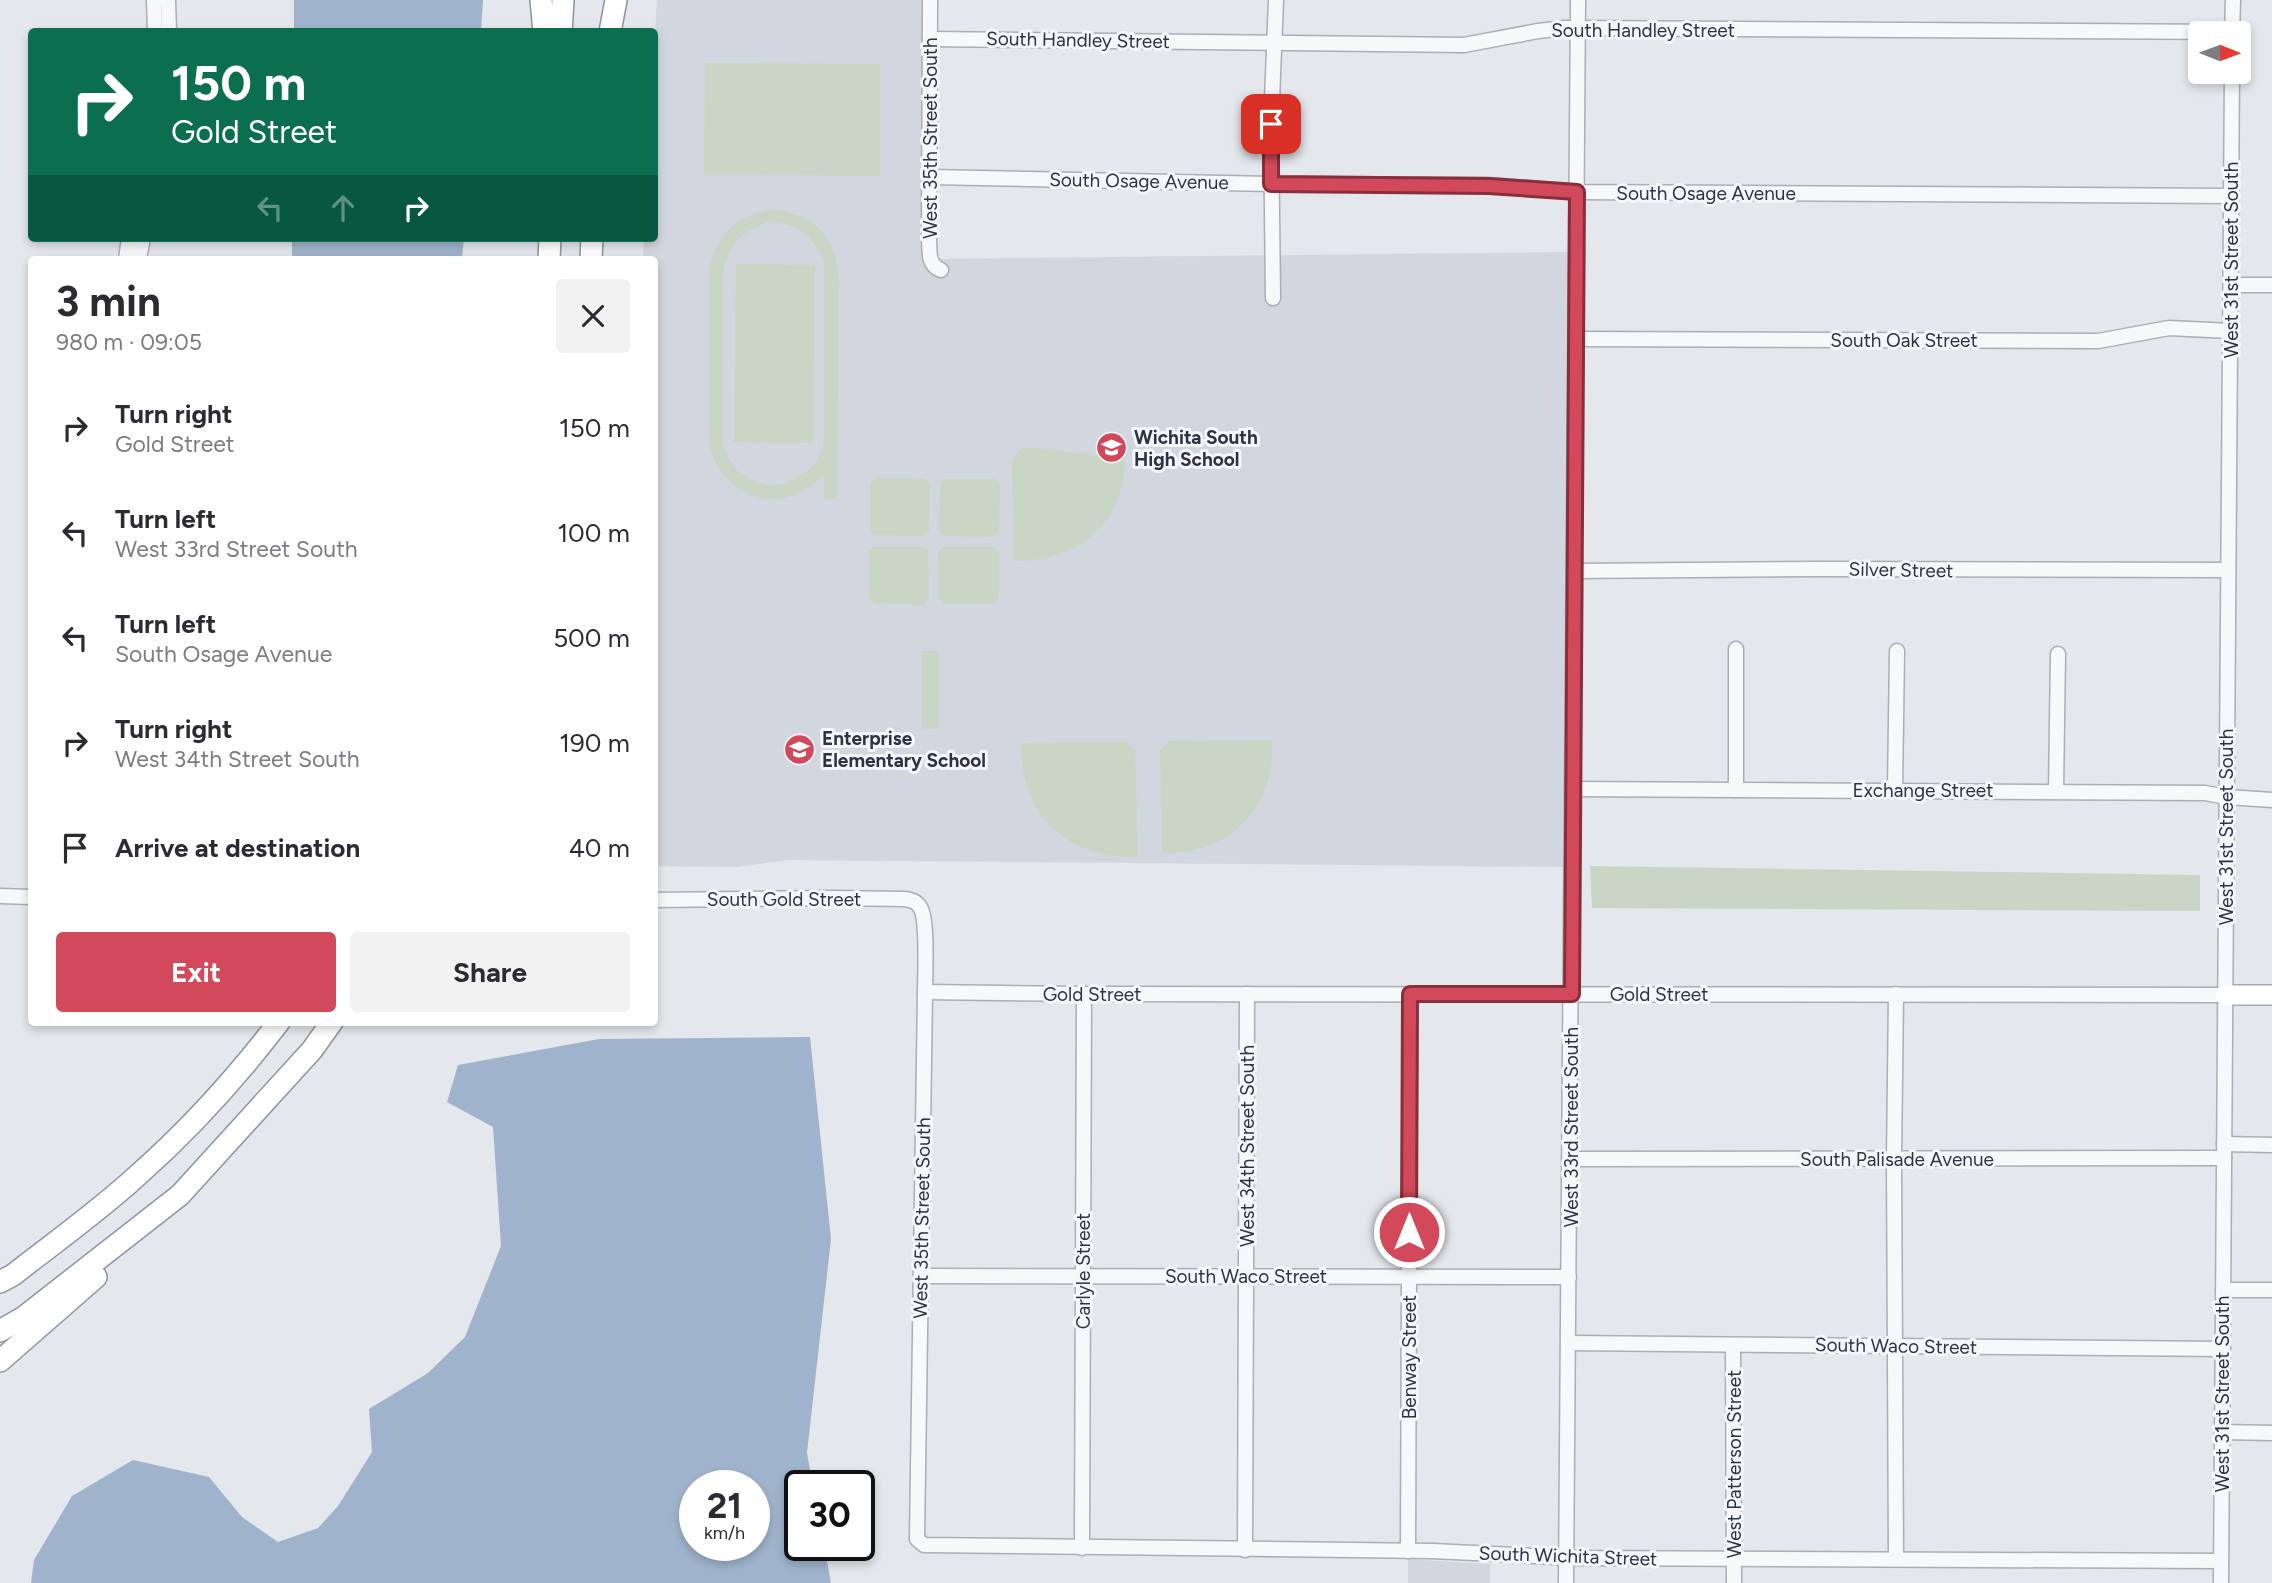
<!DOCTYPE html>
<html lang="en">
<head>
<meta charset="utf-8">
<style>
	:root { --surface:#fff; --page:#f2f2f3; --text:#2b2b33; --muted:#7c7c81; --accent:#d1495b }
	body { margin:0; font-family:Figtree,sans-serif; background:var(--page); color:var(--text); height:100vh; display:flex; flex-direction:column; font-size:26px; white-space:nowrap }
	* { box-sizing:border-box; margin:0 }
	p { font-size:23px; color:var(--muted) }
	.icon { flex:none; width:38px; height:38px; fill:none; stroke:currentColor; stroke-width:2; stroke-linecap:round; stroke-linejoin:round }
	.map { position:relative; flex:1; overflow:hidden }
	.side { position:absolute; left:28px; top:256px; width:630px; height:770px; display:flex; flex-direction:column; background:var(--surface); border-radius:7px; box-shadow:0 4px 10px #0003 }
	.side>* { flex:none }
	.guide { position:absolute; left:28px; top:28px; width:630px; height:214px; border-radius:7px; box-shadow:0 4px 10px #0003; background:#0b6e4f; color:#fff; overflow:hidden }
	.needle { width:46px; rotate:91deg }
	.tools { position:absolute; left:2188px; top:21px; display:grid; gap:14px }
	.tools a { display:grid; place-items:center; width:63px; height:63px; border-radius:7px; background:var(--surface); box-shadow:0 4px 10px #0003; font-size:35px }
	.speed { position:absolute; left:679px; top:1470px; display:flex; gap:14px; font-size:35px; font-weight:700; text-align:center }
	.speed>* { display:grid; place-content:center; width:91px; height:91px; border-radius:50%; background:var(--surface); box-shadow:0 4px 10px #0003; line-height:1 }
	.speed small { font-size:18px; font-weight:400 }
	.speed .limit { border:4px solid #111; border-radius:10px; background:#fff; color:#111 }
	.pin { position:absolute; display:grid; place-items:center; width:60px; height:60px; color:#fff; margin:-30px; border-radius:14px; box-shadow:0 4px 10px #0006 }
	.me { position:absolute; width:77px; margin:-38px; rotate:0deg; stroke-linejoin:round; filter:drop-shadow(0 0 5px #0008) }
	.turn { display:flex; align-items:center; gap:24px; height:147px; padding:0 28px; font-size:32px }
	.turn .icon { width:91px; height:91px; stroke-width:2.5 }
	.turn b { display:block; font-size:49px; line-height:60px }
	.lanes { display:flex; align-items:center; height:66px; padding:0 28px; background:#0003; justify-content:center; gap:35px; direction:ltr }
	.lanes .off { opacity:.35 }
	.round { display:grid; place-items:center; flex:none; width:74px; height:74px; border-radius:7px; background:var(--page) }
	.headline { display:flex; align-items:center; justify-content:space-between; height:119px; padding:0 28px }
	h1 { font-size:42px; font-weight:700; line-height:52px }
	.button { display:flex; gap:14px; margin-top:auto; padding:14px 28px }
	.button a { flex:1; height:80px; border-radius:7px; background:var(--accent); color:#fff; font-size:28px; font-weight:700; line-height:80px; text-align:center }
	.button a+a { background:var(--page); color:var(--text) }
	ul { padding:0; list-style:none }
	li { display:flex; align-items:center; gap:21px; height:105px; padding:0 28px }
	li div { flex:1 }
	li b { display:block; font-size:26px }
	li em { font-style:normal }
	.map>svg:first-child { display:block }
	.built { fill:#d2d6de }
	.green { fill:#c9d6c5; fill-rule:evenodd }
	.water { fill:#9fb4cc; fill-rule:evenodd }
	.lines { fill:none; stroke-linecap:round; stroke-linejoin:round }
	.minor-casing { stroke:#a9aeb7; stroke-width:17 }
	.major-casing { stroke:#a3abb8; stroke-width:22 }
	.highway-casing { stroke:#8b94a3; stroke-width:24 }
	.minor { stroke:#f7f8fa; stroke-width:14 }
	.major { stroke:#fff; stroke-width:19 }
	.highway { stroke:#fff; stroke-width:21 }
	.route-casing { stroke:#882f3b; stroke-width:18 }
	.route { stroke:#d1495b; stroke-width:12 }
	.labels { text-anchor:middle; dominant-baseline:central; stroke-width:6; stroke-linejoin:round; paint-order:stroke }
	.street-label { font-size:19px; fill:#2b3445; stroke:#f4f6f9 }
	.poi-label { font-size:19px; font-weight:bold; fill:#2b3445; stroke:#f4f6f9; text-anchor:start }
</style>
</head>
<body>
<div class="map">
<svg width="2272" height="1583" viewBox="0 0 2272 1583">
	<rect width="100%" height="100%" fill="#e4e7ec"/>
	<g class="built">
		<path d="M657 0H923V259L1569 252 1566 867 788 860 735 867 655 866 654 259H643L644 238H654V50Z"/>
		<path d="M1408 1559 1490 1564V1583H1408Z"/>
	</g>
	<g class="green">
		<path d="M705 63 880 64V176L704 174Z"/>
		<path d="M769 210C813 212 835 234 839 278L837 498 824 499V475C814 484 804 492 792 496 753 509 716 480 709 443V271C716 236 734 217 769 210ZM770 222C799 224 811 235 824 260V437C823 443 822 452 818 458 814 467 806 472 798 477 766 496 736 478 723 446V273C726 247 744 228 770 222Z"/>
		<path d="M736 264 815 265 813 443 734 442Z"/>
		<path d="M1023 447 1125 458C1124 525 1078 561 1014 561L1012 459Z"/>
		<path d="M875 478 925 479 930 484 929 531 923 536 874 535 870 531V483Z"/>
		<path d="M945 479H995L1000 485 999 531 993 537 945 536 939 531 940 484Z"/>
		<path d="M874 547H925L928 552 929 598 923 605 875 603 869 598V551Z"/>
		<path d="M944 547H994L999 552V598L993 604H944L939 598 938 552Z"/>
		<path d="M921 651H939V729H922Z"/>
		<path d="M1272 740C1275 809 1230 854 1162 853L1160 751 1169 741Z"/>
		<path d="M1126 742 1135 750 1138 857C1126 856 1112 857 1100 853 1046 840 1021 797 1021 743Z"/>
		<path d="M1590 866 2200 875V911L1592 908Z"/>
	</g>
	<g class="water">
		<path d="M294 0H483L481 31H294Z"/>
		<path d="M292 238H464L462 259H292Z"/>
		<path d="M810 1037 831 1239 807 1453 813 1486H800V1545H824L831 1583H31L34 1560 72 1496 133 1460 209 1477 242 1517 278 1542 318 1528 338 1506 372 1452 369 1409 428 1373 465 1337 501 1246 493 1127 447 1102 458 1065 599 1039ZM695 1486H754V1545H695Z"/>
	</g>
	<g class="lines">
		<defs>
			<g id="minor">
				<path d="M154 0 155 32"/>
				<path d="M168 0 169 32"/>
				<path d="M930 0 929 238C930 251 927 265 941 270"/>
				<path d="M2232 33 2233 0"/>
				<path d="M930 39 1464 45 1538 31 1565 28 2232 32"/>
				<path d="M929 177 1271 184 1488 185 1577 192 2231 196"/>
				<path d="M126 259 129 238"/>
				<path d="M139 259 143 238"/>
				<path d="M2231 285H2272"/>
				<path d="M1273 298 1271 124 1276 0"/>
				<path d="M1576 339 2098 341 2169 328 2230 331"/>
				<path d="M1575 571 1819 569 2228 570"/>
				<path d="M1573 789 2205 793 2227 797 2272 800"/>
				<path d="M1736 790V649"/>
				<path d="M1895 790 1897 651"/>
				<path d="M2056 791 2058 654"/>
				<path d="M0 896 32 897"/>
				<path d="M654 900 830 898 905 899C911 900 916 901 920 907 928 918 925 976 925 992L917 1539 924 1545 1432 1551 1577 1558 2221 1561"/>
				<path d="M925 992 1084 994 2225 995"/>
				<path d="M1896 994 1894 1159 1896 1559"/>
				<path d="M2224 1144 2272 1145"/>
				<path d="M1570 1159 2224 1158"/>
				<path d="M922 1276 1569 1277"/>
				<path d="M2223 1290H2272"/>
				<path d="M1569 1343 2223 1349"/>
				<path d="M1733 1345 1734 1583"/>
				<path d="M2222 1432 2272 1433"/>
				<path d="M1082 1548 1084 994"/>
				<path d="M1245 1550 1247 994"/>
				<path d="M1408 1551 1410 994"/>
				<path d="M1566 1583 1578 0"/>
				<path d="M2221 1583 2232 72"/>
			</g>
			<path id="major" d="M2225 995H2272"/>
			<g id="highway">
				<path d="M541 0 544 32"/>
				<path d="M561 32 563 0"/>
				<path d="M610 32 616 0"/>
				<path d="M549 259 550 238"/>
				<path d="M591 259 592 238"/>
				<path d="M0 1282 13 1275C55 1242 99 1211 138 1175 190 1129 237 1077 279 1022"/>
				<path d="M0 1331 24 1317 180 1195 312 1050 332 1022"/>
				<path d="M0 1361 96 1277"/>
			</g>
		</defs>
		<use href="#minor" class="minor-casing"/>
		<use href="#major" class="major-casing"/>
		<use href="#highway" class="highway-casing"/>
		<use href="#minor" class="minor"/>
		<use href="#major" class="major"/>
		<use href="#highway" class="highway"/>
	</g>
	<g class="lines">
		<defs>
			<path id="route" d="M1271 124V184L1489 186 1577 192 1572 994H1410L1409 1232"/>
		</defs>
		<use href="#route" class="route-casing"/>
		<use href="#route" class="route"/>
	</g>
	<defs>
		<symbol id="school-disc" viewBox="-11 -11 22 22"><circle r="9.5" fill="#d1495b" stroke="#f4f6f9"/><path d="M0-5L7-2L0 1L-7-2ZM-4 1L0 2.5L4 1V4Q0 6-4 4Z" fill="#fff"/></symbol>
	</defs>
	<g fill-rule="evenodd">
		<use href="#school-disc" x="1094" y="430" width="35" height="35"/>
		<use href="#school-disc" x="782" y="732" width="35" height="35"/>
	</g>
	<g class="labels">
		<g class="street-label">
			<text x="1643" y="30">South Handley Street</text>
			<text transform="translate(1078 40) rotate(1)">South Handley Street</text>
			<text transform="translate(930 138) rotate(-90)">West 35th Street South</text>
			<text transform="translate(1139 181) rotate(1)">South Osage Avenue</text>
			<text x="1706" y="193">South Osage Avenue</text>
			<text transform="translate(2231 260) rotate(-90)">West 31st Street South</text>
			<text x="1904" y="340">South Oak Street</text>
			<text transform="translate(1901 570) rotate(1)">Silver Street</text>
			<text x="1923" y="790">Exchange Street</text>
			<text transform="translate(2226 827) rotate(-90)">West 31st Street South</text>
			<text x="784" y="899">South Gold Street</text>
			<text x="1092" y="994">Gold Street</text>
			<text x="1659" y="994">Gold Street</text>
			<text transform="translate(1571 1127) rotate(-90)">West 33rd Street South</text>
			<text transform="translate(1247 1146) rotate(-90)">West 34th Street South</text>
			<text x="1897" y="1159">South Palisade Avenue</text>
			<text transform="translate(922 1218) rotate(-89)">West 35th Street South</text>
			<text transform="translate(1083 1271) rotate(-90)">Carlyle Street</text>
			<text x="1246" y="1276">South Waco Street</text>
			<text transform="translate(1896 1346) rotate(1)">South Waco Street</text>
			<text transform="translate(1409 1357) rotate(-90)">Benway Street</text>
			<text transform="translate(2222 1394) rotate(-90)">West 31st Street South</text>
			<text transform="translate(1734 1464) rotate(-90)">West Patterson Street</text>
			<text transform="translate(1568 1556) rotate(2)">South Wichita Street</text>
		</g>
		<g class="poi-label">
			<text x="1134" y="437">Wichita South<tspan x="1134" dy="22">High School</tspan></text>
			<text x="822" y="738">Enterprise<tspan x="822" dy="22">Elementary School</tspan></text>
		</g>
	</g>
</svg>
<div class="tools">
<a><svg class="needle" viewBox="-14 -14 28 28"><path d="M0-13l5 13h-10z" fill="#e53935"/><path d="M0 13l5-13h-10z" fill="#7c7c81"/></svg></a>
</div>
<div class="speed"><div>21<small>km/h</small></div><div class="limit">30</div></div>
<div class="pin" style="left:1271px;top:124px;background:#d93025"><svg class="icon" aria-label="arrive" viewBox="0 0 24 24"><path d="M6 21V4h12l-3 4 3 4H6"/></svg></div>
<svg class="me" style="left:1409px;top:1232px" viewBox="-20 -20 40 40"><circle r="17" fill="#d1495b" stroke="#fff" stroke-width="3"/><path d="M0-11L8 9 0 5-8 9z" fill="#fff"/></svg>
<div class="guide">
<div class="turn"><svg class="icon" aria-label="right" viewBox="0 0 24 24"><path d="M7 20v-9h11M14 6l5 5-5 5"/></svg><div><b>150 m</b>Gold Street</div></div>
<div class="lanes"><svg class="icon off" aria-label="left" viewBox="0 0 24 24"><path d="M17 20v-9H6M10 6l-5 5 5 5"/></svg><svg class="icon off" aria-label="ahead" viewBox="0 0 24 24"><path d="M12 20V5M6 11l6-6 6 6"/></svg><svg class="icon" aria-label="right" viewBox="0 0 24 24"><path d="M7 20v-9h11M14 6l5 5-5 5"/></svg></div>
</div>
<section class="side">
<div class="headline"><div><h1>3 min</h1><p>980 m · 09:05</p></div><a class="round"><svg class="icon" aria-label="close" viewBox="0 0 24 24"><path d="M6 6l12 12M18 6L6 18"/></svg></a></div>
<ul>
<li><svg class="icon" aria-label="right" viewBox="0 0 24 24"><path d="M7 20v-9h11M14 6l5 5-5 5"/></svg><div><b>Turn right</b><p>Gold Street</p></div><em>150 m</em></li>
<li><svg class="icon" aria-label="left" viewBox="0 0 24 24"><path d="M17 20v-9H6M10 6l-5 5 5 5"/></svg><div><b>Turn left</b><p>West 33rd Street South</p></div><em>100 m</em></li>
<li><svg class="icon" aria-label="left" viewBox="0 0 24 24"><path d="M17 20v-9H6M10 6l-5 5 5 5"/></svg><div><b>Turn left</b><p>South Osage Avenue</p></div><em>500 m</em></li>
<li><svg class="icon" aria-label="right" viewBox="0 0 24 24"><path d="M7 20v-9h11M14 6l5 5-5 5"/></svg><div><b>Turn right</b><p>West 34th Street South</p></div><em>190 m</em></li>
<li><svg class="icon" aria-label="arrive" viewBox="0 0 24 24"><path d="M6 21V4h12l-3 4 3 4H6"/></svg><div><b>Arrive at destination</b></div><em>40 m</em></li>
</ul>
<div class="button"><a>Exit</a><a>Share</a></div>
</section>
</div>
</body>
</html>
